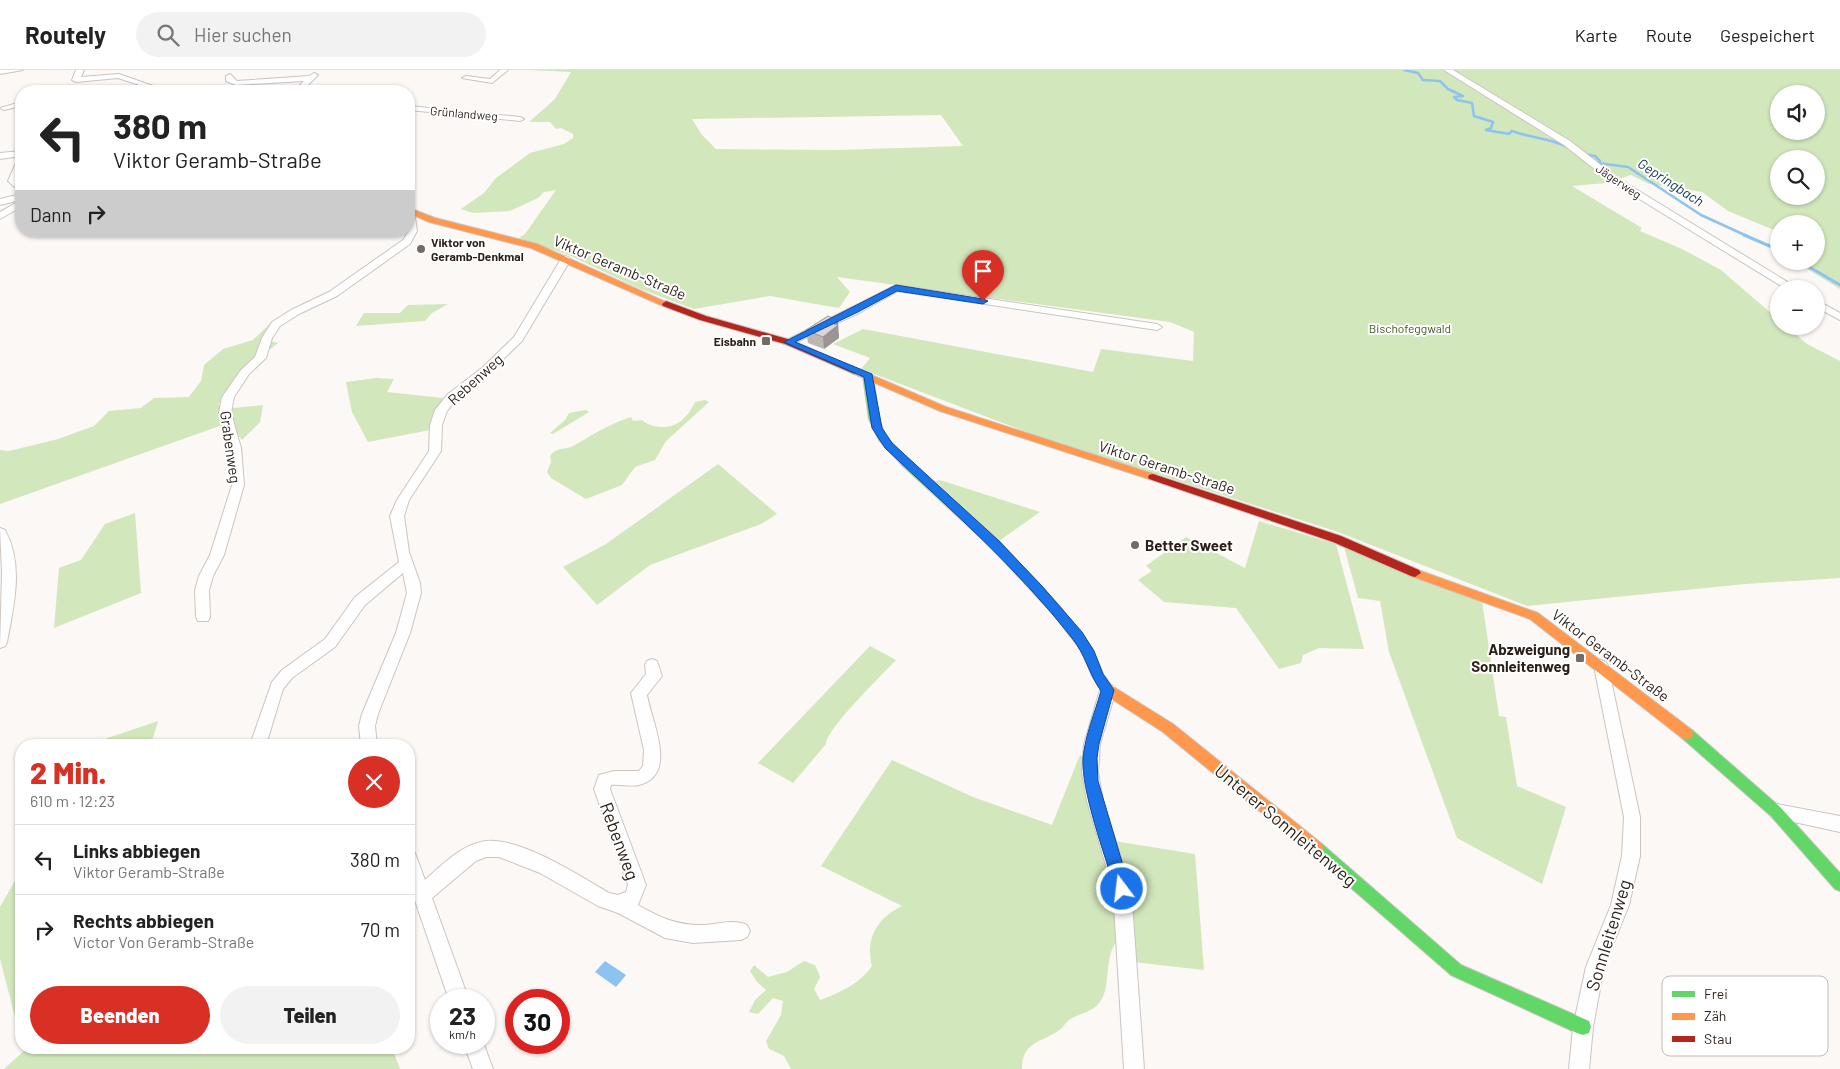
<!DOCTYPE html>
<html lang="de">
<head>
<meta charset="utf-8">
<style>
	:root { --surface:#fff; --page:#f2f2f2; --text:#222; --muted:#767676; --line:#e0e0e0; --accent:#d93025 }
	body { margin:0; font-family:Barlow,sans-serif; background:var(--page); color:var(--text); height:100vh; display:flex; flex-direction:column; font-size:19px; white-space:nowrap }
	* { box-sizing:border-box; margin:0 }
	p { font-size:16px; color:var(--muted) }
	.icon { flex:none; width:28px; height:28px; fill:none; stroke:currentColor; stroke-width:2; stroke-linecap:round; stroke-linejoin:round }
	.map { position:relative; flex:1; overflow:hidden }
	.details { position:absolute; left:15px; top:669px; width:400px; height:315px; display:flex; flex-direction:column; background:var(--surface); border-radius:20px; box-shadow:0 1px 4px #0004 }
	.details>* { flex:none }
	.guide { position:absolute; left:15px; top:15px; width:400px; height:152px; border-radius:20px; box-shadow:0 1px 4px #0004; background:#fff; color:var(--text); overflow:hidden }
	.tools { position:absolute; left:1770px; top:15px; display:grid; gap:10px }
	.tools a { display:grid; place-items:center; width:55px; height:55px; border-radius:50%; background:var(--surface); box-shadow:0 1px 4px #0004; font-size:25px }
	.speed { position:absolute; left:430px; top:919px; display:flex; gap:10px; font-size:25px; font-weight:700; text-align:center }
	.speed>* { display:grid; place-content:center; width:65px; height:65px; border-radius:50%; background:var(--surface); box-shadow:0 1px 4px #0004; line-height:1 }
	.speed small { font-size:12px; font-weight:400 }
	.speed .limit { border:8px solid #d22; background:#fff; color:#111 }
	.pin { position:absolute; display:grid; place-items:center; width:42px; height:42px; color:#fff; margin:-51px -21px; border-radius:50% 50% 50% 0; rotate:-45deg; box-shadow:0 0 5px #0007 }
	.pin .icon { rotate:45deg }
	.me { position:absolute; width:55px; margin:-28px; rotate:345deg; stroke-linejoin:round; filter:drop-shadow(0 0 4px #0008) }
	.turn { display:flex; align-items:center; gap:18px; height:105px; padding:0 15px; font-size:22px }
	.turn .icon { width:65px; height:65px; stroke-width:2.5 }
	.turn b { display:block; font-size:35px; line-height:42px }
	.then { display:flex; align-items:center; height:48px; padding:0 15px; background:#0003; gap:10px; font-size:19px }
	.round { display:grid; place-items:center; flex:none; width:52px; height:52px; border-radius:26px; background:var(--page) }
	.headline { display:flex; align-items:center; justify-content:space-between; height:85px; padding:0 15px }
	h1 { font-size:30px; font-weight:800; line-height:38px; color:var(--accent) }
	.cta { display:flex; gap:10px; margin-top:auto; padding:10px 15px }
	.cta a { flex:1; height:58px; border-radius:30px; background:var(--accent); color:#fff; font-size:20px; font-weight:800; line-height:58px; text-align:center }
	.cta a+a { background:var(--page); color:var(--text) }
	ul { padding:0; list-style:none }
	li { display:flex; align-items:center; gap:15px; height:70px; padding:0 15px; border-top:1px solid var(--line) }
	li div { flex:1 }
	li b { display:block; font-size:19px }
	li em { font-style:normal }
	header { display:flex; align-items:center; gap:30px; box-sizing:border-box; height:70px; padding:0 25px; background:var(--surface); border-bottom:1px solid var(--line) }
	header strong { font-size:24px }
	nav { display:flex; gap:28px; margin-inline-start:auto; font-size:18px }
	.search { width:350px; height:45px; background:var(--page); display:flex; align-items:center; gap:12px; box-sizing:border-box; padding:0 18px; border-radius:28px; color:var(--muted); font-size:19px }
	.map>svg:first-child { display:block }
	.green { fill:#d2e7bc; fill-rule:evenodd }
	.water { fill:#8ec3f0 }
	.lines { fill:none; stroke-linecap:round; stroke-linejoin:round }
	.stream-far1 { stroke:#8ec3f0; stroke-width:2.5 }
	.stream { stroke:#8ec3f0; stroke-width:3 }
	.street-casing { stroke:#ccc4c0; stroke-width:2 }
	.fast-casing { stroke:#ccc4c0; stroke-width:2 }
	.slow-casing { stroke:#ccc4c0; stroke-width:2 }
	.jam-casing { stroke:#ccc4c0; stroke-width:2 }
	.street { fill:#fefefe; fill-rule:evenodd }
	.fast { fill:#63d668; fill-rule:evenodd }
	.slow { fill:#ff974d; fill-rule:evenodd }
	.jam { fill:#b3261e; fill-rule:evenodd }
	.wall { fill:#bdb7b4 }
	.shaded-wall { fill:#9a9592 }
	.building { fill:#dcd5d1; stroke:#9a9592 }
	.route { fill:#1a73e8; stroke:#114b97 }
	.poi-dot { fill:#746b66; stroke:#fff; stroke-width:2 }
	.labels { text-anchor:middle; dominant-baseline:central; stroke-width:4; stroke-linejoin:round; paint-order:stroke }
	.far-street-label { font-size:12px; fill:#2b1f18; stroke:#fff }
	.far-poi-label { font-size:12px; font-weight:bold; fill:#2b1f18; stroke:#fff; text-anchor:start }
	.far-park-label { font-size:12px; fill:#405c22; stroke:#fff }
	.far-water-label { font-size:14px; font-style:italic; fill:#153550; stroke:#fff }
	.street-label { font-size:15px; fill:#2b1f18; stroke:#fff }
	.poi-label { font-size:15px; font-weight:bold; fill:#2b1f18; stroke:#fff; text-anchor:start }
	.near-street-label { font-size:18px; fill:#2b1f18; stroke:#fff }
	.key { fill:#fff; stroke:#bfbcba; stroke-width:1 }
	.key-label { font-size:14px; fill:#2b1f18 }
</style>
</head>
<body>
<header>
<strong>Routely</strong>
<div class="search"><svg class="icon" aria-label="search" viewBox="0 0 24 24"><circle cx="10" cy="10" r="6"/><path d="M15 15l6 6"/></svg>Hier suchen</div>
<nav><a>Karte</a><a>Route</a><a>Gespeichert</a></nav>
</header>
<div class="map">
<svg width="1840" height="999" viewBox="0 0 1840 999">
	<rect width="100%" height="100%" fill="#fbf8f6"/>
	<g class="green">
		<path d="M527 0H1840V219L1794 191H1816V154H1779V162L1728 141 1702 122 1649 114 1631 105 1607 113 1572 116 1642 158 1640 161 1682 179 1721 200 1779 250V256H1786L1807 274 1840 291V508L1745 514 1527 536 1338 462 1032 364 861 299 870 288 833 274 863 259 1093 302 1101 279 1193 291 1194 262 1170 252 837 207 850 222 839 238 770 226 694 239 638 218 571 186 519 168 525 164 556 120 544 122 538 128 510 141 473 143 461 139 484 123 496 108 530 83 564 74 573 68V64L561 58 556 59 550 52H529L555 29 571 2ZM1779 24H1816V61H1779ZM941 45 963 76 838 80 716 79 702 65 692 49ZM1779 89H1816V126H1779Z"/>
		<path d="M448 234 432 243 425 251 356 256 364 243H400L408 235Z"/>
		<path d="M272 252H275L265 270 278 273 238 305 218 335 235 338 263 335 260 352 242 370 228 353 0 434V380L9 381 58 369 94 356 109 341 141 338 154 328 189 327 201 311 204 295 223 279 253 270Z"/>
		<path d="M376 308 394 309 387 322 443 328 430 360 368 372 352 342 346 312Z"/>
		<path d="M705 330 709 332 666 371 655 390 635 397 622 415 586 429 551 408 547 402 551 392 550 386C557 376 566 381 575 375 590 366 613 352 631 347L633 351 642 350C652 359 673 360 683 349 688 345 692 338 695 332Z"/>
		<path d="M586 340 589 342 553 364 550 363 565 350 569 343Z"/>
		<path d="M718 394 777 444 761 454 650 495 597 535 563 497 606 474Z"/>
		<path d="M940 410 1040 442 999 471 935 411Z"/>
		<path d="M135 443 141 523 54 558 59 498 81 490 105 454Z"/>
		<path d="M1259 451 1336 474 1364 579 1319 578 1303 585 1301 593 1279 599 1236 538 1164 532 1138 510 1152 501 1146 496 1186 467 1245 498Z"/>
		<path d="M1344 477 1482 531 1499 646 1506 647 1517 716 1566 737 1542 814 1457 768 1389 582 1380 531 1358 528Z"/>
		<path d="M870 576 896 590C882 605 827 658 826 674L793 713 758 693Z"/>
		<path d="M158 651 151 675H94L96 672Z"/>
		<path d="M1080 685 1086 688 1116 808 1117 871C1103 888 1112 919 1099 933 1091 943 1079 943 1069 950 1065 953 1063 958 1058 961 1040 973 1022 972 1022 999H791L784 986 769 979 766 971 781 945 783 931 773 928 758 944 749 942 755 930 766 920 757 912 750 901 754 895 768 907 787 902 804 891 815 895 820 907 814 919 820 930C839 923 861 913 872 896 865 869 877 848 902 836L821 796 892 690 973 727 1052 755Z"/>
		<path d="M1114 771 1195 784 1204 900 1133 892Z"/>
		<path d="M21 800V970L0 889V837Z"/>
		<path d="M23 978H392L400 999H4L24 981Z"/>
	</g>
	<path class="water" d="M605 891 626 905 616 917 595 902Z"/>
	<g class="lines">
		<g class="stream-far1">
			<path d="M1404 0 1418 3 1423 10 1440 11 1448 19 1463 26 1454 27 1457 30 1472 33 1474 46 1493 52 1491 58 1486 60 1509 64 1512 61C1530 68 1551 68 1567 77"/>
			<path d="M1583 84 1595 86 1600 91 1598 93 1628 97 1701 145 1747 166"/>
		</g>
		<g class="stream">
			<path d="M1744 165 1779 180"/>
			<path d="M1799 191 1840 215"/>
		</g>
		<defs>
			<g id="street">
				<path d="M0 0H23L0 4Z"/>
				<path d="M76 0H84L81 7 119 4 156 17 152 19 118 8 76 12 72 10Z"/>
				<path d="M500 0H508L492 13 462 8 466 6 490 9Z"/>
				<path d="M1444 0H1453L1570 71 1616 107 1799 219H1786L1610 111 1564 75Z"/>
				<path d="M314 3 318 5 302 21H294L304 11 236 15 226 11V6L230 4 237 11 309 6Z"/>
				<path d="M21 32V36L4 40 0 38Z"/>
				<path d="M409 36 520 47 524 49 520 51 409 40Z"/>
				<path d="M21 81V86L0 89V83Z"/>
				<path d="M21 88V100L17 111 21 115V123L8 111 17 91Z"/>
				<path d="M21 124V130L0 135V129Z"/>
				<path d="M21 130V137L0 149V142Z"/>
				<path d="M409 138 414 141 417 161 410 174 337 226 299 244 280 256 272 268 266 288 249 304 234 327 231 343 241 378 244 415 224 485 213 506 209 520 210 547 208 551H198L196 547 195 520 199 506 210 485 232 415 229 378 219 343 222 327 241 300 255 287 262 268 272 252 291 240 329 222 403 170 409 161Z"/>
				<path d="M566 186 571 189 522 271 490 302 456 330 447 341 442 355 441 381 409 430 404 446 409 482 420 513 421 523 410 563 378 644 375 656 377 675H361L359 656 362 644 396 563 407 523 403 503 365 535 335 577 292 608 283 619 266 675H250L272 612 282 600 325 569 355 527 399 492 390 446 397 430 429 381 430 355 435 340 448 324 482 298 514 267 561 189Z"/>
				<path d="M896 215 1157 254 1162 257 1157 260 898 221 859 243 792 274H784L783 272Z"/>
				<path d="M1816 230 1840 243V250L1816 237Z"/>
				<path d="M0 458 5 460C24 494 14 536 7 572L5 576 0 578 2 503Z"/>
				<path d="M652 589 657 591 662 606 647 625C651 650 679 705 639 715 630 717 621 714 611 715L610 719 646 815 638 835C661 848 678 856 705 855 718 854 735 849 747 855L750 861 747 867 741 870 693 873 665 868 618 843 598 836 540 803 499 787H486L476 791 432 828 469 930H449L409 813V781L415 783 425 810C442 795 462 774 486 771 520 767 580 806 609 823L618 825 626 822 628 815 594 719 599 705 614 701H639L643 696 644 680 631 623 646 604 645 595 647 591Z"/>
				<path d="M1601 590 1606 592 1608 596 1640 747V786L1629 835 1604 897 1593 957 1589 999H1569L1573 957 1586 897 1611 835 1622 786 1624 747 1594 596 1596 592Z"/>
				<path d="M1108 614 1113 616 1116 620 1100 674 1098 702 1103 731 1131 819 1144 999H1124L1113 819 1087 731 1082 702 1084 674 1100 620 1103 616Z"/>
				<path d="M1777 734 1840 746V762L1771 747 1769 742 1771 737Z"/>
				<path d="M463 972H483L493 999H473Z"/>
			</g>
			<g id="fast">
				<path d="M868 303 873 306 879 349 886 367 911 392 999 471 1061 538 1063 541 1061 544H1053L991 477 903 396 879 370 869 349 863 306Z"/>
				<path d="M1687 659 1692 660 1781 738 1840 803V821L1835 819 1771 746 1682 668 1681 664 1682 660Z"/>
				<path d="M1317 772 1322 774 1461 895 1589 951 1591 957 1589 963 1583 965 1577 963 1451 905 1312 784 1310 779 1312 774Z"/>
			</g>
			<g id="slow">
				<path d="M409 138 435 148 537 174 670 234 669 236H663L531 178 429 152 409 143Z"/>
				<path d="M855 298 946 337 1157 405 1158 407 1157 409H1149L940 341 852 303 850 301Z"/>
				<path d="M1415 499 1538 543 1692 660 1693 664 1692 668 1687 669 1682 668 1530 549 1411 506 1409 503Z"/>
				<path d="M1057 537 1061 538 1092 578 1103 604 1112 616 1173 654 1322 774 1324 779 1322 784 1317 786 1312 784 1163 662 1104 624 1092 606 1083 583 1051 541 1053 538Z"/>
			</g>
			<g id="jam">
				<path d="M666 231 706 246 791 270 860 301 855 304 852 303 785 274 700 250 663 236 662 234Z"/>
				<path d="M1153 404 1341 466 1419 500 1421 503 1415 507 1411 506 1333 472 1149 409 1148 407 1149 405Z"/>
			</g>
		</defs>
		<use href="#street" class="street-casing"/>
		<use href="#fast" class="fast-casing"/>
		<use href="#slow" class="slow-casing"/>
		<use href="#jam" class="jam-casing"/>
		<use href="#street" class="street"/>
		<use href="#fast" class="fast"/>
		<use href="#slow" class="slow"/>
		<use href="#jam" class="jam"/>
	</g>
	<path class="wall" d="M806 260 839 263V268L824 279 808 273Z"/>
	<path class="shaded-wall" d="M838 251 839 268 824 279 823 267 834 254Z"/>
	<path class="building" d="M828 246 838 251 834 254 838 255 823 267 806 260Z"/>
	<path class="route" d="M896 215 983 229 988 231 983 234 897 221 858 242 795 272 872 304 882 358 892 373 999 471 1042 516 1082 562 1094 581 1103 604 1114 620 1099 674 1097 688 1098 711 1130 819 1127 824 1122 826 1117 824 1115 819C1105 785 1081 721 1083 688 1085 666 1095 642 1101 621 1089 604 1085 584 1072 568 1017 498 950 439 885 378L872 358 864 307 784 272Z"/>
	<g class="poi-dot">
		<circle cx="421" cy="179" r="5"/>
		<rect x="761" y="266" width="10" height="10" rx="2.5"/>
		<circle cx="1135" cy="475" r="5"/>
		<rect x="1575" y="583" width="10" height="10" rx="2.5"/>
	</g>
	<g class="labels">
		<g class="far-street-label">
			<text transform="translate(464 43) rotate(5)">Grünlandweg</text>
			<text transform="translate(1619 111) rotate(34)">Jägerweg</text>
		</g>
		<g class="far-poi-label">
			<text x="431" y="172">Viktor von<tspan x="431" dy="14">Geramb-Denkmal</tspan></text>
			<text x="756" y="271" text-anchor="end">Eisbahn</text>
		</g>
		<g class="far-park-label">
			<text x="1410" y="258">Bischofeggwald</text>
		</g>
		<g class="far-water-label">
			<text transform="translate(1671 112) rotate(33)">Gepringbach</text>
		</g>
		<g class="street-label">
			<text transform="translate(620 197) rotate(23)">Viktor Geramb-Straße</text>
			<text transform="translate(475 309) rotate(-42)">Rebenweg</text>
			<text transform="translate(231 377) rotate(82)">Grabenweg</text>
			<text transform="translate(1167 397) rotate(18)">Viktor Geramb-Straße</text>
			<text transform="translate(1611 585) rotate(37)">Viktor Geramb-Straße</text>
		</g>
		<g class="poi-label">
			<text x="1145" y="475">Better Sweet</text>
			<text x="1570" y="579" text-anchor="end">Abzweigung<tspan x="1570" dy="17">Sonnleitenweg</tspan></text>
		</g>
		<g class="near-street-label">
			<text transform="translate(1286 755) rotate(40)">Unterer Sonnleitenweg</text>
			<text transform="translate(620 771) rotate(70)">Rebenweg</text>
			<text transform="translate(1608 865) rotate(-73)">Sonnleitenweg</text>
		</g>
	</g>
	<rect x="1662" y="906" width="166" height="80" rx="8" class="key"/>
	<rect x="1672" y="921" width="23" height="6" fill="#63d668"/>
	<rect x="1672" y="943" width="23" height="7" fill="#ff974d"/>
	<rect x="1672" y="966" width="23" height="6" fill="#b3261e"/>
	<g class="key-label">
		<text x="1704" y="929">Frei</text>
		<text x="1704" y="951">Zäh</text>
		<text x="1704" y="974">Stau</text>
	</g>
</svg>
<div class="tools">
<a><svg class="icon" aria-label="sound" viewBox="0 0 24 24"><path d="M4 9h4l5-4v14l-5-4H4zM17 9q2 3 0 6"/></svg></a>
<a><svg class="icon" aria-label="search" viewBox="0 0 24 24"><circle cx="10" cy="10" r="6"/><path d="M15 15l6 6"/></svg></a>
<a>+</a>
<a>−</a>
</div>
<div class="speed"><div>23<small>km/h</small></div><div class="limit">30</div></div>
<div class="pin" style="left:983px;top:231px;background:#d93025"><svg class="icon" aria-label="arrive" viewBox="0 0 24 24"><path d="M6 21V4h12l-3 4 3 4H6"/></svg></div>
<svg class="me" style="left:1122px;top:819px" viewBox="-20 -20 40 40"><circle r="17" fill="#1a73e8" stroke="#fff" stroke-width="3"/><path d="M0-11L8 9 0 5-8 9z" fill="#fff"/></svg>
<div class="guide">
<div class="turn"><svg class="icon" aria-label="left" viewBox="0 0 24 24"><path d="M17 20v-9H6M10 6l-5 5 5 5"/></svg><div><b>380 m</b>Viktor Geramb-Straße</div></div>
<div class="then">Dann<svg class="icon" aria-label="right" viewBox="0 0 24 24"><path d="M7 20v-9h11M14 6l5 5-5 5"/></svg></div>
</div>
<section class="details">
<div class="headline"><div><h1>2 Min.</h1><p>610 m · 12:23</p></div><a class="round" style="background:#d93025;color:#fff"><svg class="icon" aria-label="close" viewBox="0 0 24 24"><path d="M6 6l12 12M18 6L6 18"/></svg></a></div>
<ul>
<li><svg class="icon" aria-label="left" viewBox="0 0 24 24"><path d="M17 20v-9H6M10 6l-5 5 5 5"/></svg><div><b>Links abbiegen</b><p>Viktor Geramb-Straße</p></div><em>380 m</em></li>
<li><svg class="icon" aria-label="right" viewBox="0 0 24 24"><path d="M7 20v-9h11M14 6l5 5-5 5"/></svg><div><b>Rechts abbiegen</b><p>Victor Von Geramb-Straße</p></div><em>70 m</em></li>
</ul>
<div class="cta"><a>Beenden</a><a>Teilen</a></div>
</section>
</div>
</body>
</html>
